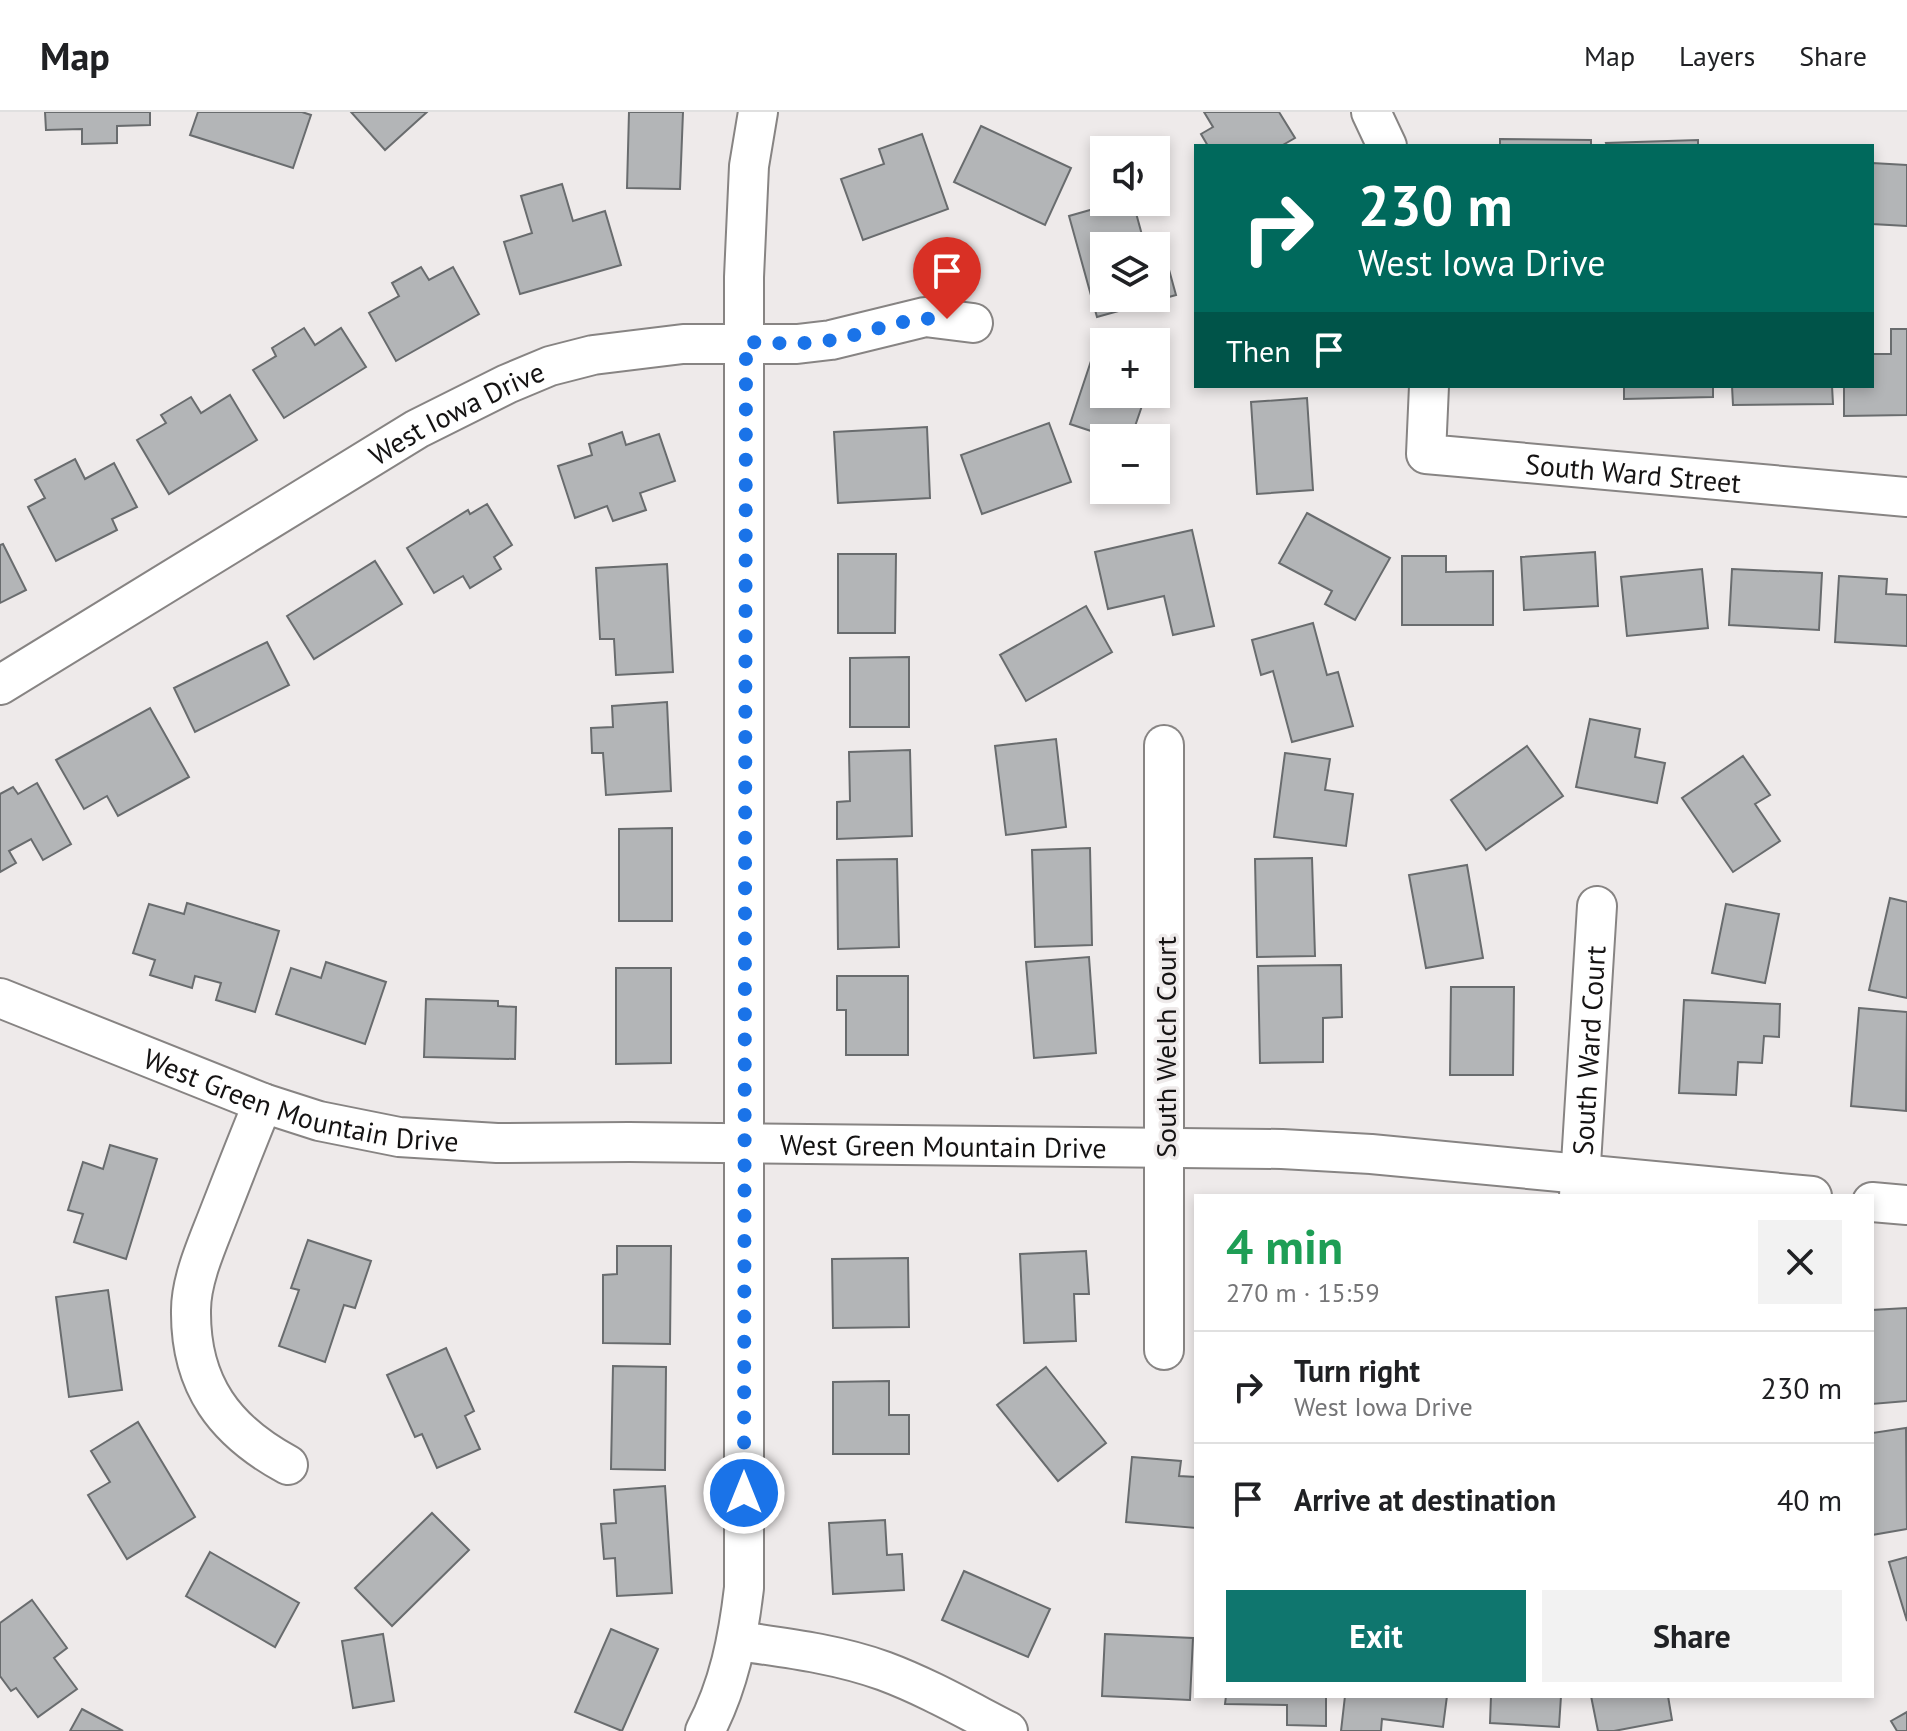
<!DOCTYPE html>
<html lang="en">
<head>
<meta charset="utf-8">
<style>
	:root { --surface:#fff; --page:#f2f2f2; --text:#202124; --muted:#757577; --line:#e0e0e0; --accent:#0f766e }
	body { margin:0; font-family:"PT Sans",sans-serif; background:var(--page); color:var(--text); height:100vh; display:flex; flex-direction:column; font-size:30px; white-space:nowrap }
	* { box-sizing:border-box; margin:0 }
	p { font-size:26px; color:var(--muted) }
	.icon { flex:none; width:44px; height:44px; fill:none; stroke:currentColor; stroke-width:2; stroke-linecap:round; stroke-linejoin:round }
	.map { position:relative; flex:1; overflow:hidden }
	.details { position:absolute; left:1194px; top:1082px; width:680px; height:504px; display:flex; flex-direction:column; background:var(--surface); border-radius:0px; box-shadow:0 4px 12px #0003 }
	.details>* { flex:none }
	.guide { position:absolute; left:1194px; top:32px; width:680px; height:244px; border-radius:0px; box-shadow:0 4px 12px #0003; background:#00695c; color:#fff; overflow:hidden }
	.fabs { position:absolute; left:1090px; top:24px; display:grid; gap:16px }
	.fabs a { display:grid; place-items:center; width:80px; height:80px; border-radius:0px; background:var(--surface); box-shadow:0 4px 12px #0003; font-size:40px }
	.pin { position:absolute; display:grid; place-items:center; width:68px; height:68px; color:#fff; margin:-82px -34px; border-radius:50% 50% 50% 0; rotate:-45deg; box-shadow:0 0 8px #0007 }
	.pin .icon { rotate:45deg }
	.me { position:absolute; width:88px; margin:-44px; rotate:0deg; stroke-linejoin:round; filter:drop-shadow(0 0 6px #0008) }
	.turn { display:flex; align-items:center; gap:28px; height:168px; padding:0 32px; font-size:36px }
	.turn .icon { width:104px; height:104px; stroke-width:2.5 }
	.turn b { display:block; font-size:56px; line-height:68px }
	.then { display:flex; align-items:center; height:76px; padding:0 32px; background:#0003; gap:16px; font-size:30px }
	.round { display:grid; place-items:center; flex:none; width:84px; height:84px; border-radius:0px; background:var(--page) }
	.overview { display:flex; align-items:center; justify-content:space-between; height:136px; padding:0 32px }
	h1 { font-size:48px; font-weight:700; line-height:60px; color:#1e9e55 }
	.button { display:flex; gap:16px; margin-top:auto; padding:16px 32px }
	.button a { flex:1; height:92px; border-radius:0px; background:var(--accent); color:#fff; font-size:32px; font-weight:700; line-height:92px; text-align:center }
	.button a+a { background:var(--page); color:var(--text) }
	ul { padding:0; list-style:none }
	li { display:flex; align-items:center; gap:24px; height:112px; padding:0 32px; border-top:2px solid var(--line) }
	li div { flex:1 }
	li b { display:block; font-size:30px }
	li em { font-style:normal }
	header { display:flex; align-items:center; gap:48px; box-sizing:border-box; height:112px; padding:0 40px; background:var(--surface); border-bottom:2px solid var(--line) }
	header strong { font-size:38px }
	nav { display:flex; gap:44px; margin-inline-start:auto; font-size:28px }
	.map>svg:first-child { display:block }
	.building { fill:#b3b5b7; stroke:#696c6e; stroke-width:2 }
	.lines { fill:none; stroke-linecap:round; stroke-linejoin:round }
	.street-casing { stroke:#878483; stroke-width:42 }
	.street { stroke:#fff; stroke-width:38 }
	.route { stroke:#1a73e8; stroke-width:14; stroke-dasharray:0 25.2 }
	.labels { text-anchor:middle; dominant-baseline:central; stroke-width:7; stroke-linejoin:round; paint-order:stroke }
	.street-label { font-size:28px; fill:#151313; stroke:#eeeaea }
</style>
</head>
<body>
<header>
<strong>Map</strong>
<nav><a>Map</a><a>Layers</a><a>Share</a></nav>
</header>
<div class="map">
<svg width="1907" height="1619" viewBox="0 0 1907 1619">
	<rect width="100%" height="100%" fill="#eeeaea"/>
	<g class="building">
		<path d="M45 0H150V13L117 14V31L82 32V17L46 18Z"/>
		<path d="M198 0H302L311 3 293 56 190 23Z"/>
		<path d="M351 0H427L385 38Z"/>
		<path d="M629 0H683L680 77 627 76Z"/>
		<path d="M1204 0H1279L1295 26 1281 34H1208L1201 22 1213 15Z"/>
		<path d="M981 14 1071 56 1045 113 954 70Z"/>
		<path d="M922 22 948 97 863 128 841 67 884 52 879 37Z"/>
		<path d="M1500 27 1591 28V34H1500Z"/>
		<path d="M1698 28V34H1607L1606 31Z"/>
		<path d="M1872 51 1907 53V114L1872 112Z"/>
		<path d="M562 72 573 109 605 99 621 153 520 182 504 130 532 121 521 84Z"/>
		<path d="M1118 90H1133L1145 134H1104V186H1156V138L1163 136 1176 183 1097 205 1069 104Z"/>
		<path d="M421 155 429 168 453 155 479 202 396 249 369 201 399 184 392 171Z"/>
		<path d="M304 216 315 233 341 216 366 255 284 306 253 258 276 244 272 236Z"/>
		<path d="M1891 217H1907V303L1844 304V274H1872V242H1891Z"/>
		<path d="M1099 225 1114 230H1104V282H1146L1131 326H1112L1070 312Z"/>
		<path d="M1624 274H1713V285L1624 287Z"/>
		<path d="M1732 274H1832L1833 292 1733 293Z"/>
		<path d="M230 283 257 328 169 382 137 328 166 311 161 303 191 285 201 301Z"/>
		<path d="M1307 286 1313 378 1257 382 1251 290Z"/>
		<path d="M1049 311 1071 370 982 402 961 343Z"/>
		<path d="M927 315 930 386 838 391 834 320Z"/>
		<path d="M622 320 626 333 659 322 675 369 640 381 646 398 613 409 607 394 575 406 558 354 592 343 589 332Z"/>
		<path d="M75 347 85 367 114 351 137 395 112 407 117 418 56 449 28 395 45 386 35 368Z"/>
		<path d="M487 392 512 433 494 445 501 457 470 476 463 464 434 481 407 436 468 398 470 402Z"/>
		<path d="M1307 401 1390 446 1355 508 1325 492 1332 479 1279 451Z"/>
		<path d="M1192 418 1214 514 1173 523 1164 484 1108 497 1095 440Z"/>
		<path d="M3 432 26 478 0 491V433Z"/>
		<path d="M1595 440 1598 494 1524 498 1521 445Z"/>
		<path d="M838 442H896L895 521H838Z"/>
		<path d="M1402 444H1446V460L1493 459V513H1402Z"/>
		<path d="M375 449 402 492 314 547 287 504Z"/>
		<path d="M667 452 673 560 616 563 614 527H600L596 456Z"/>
		<path d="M1702 457 1708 516 1627 524 1621 465Z"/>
		<path d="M1732 457 1822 461 1819 518 1729 513Z"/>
		<path d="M1839 464 1887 467 1886 482 1907 483V534L1835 530Z"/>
		<path d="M1086 494 1112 540 1026 589 1000 543Z"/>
		<path d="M1313 511 1327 563 1338 560 1353 614 1292 630 1273 559 1261 563 1252 528Z"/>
		<path d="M267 530 289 573 195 620 174 576Z"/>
		<path d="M909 545V615H850V546Z"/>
		<path d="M667 590 671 679 606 683 603 641H592L591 616 613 615 612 594Z"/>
		<path d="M150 596 189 665 118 704 107 684 84 697 56 648Z"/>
		<path d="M1590 607 1640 617 1635 645 1665 651 1657 691 1576 675Z"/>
		<path d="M1056 627 1066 715 1006 723 995 634Z"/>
		<path d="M1527 634 1563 684 1486 738 1451 688Z"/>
		<path d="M910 638 912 724 837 727V690L850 689 849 640Z"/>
		<path d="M1285 641 1330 647 1325 678 1353 682 1346 734 1274 725Z"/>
		<path d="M1743 644 1770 683 1755 692 1780 729 1733 760 1682 686Z"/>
		<path d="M37 671 71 732 43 748 31 727 9 739 16 751 0 760V682L13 675 18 682Z"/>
		<path d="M672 716V809H619V717Z"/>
		<path d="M1090 736 1092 833 1035 835 1032 738Z"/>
		<path d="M1312 746 1315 844 1257 845 1255 747Z"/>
		<path d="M897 747 899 835 838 837 837 748Z"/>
		<path d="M1467 753 1483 846 1426 856 1409 763Z"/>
		<path d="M1890 786 1907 790V886L1869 878Z"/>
		<path d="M187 791 279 819 255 900 216 888 221 871 195 864 192 876 150 863 155 848 133 841 149 792 184 802Z"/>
		<path d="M1726 792 1779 802 1765 871 1712 861Z"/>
		<path d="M1089 845 1096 941 1034 946 1026 850Z"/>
		<path d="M326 850 386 870 365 932 276 902 291 856 321 866Z"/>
		<path d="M1341 853 1342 905 1323 906V950L1260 951 1258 854Z"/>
		<path d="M616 856H671V951L616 952Z"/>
		<path d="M837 864H908V943H846V898H837Z"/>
		<path d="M1451 875H1514L1513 963H1450Z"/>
		<path d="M426 887 498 889V894L516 895 515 947 424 945Z"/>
		<path d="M1684 888 1780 892 1779 925 1764 924 1762 951 1738 950 1736 983 1679 981Z"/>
		<path d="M1859 896 1907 900 1906 999 1851 994Z"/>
		<path d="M110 1033 157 1047 126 1147 74 1130 83 1102 68 1098 83 1050 103 1057Z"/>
		<path d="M308 1128 371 1149 355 1196 344 1193 325 1250 279 1234 299 1178 291 1176Z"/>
		<path d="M617 1134H671L670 1232 603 1231V1163L617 1162Z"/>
		<path d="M1086 1139 1089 1182H1074L1076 1229 1024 1231 1020 1142Z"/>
		<path d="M908 1146 909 1215 833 1216 832 1147Z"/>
		<path d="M108 1178 122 1278 69 1285 56 1185Z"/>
		<path d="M1907 1196V1289L1872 1292V1198Z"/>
		<path d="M446 1236 474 1299 465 1304 480 1337 437 1356 422 1322 415 1325 387 1263Z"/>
		<path d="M613 1254 666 1255 665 1358 611 1357Z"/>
		<path d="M1046 1255 1106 1331 1058 1369 997 1293Z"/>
		<path d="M889 1269V1303H909V1342H833V1270Z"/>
		<path d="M138 1310 195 1405 127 1447 88 1383 110 1370 91 1339Z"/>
		<path d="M1906 1316 1907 1417 1872 1423V1321Z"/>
		<path d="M1132 1345 1181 1349 1179 1364 1196 1365V1416L1126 1410Z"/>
		<path d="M665 1374 672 1481 617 1484 615 1446 604 1447 601 1412 616 1411 614 1378Z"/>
		<path d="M432 1401 469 1438 392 1514 355 1476Z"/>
		<path d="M885 1408 887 1443 902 1442 904 1478 833 1482 829 1411Z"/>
		<path d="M210 1440 299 1491 275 1535 186 1484Z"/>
		<path d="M1907 1445V1509L1889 1450Z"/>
		<path d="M964 1459 1050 1497 1028 1545 942 1508Z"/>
		<path d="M32 1488 67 1536 54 1546 77 1577 38 1605 16 1576 11 1579 0 1564V1511Z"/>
		<path d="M611 1517 658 1537 622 1619 575 1600Z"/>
		<path d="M383 1522 394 1589 353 1596 342 1529Z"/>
		<path d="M1105 1522 1193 1526 1190 1588 1102 1584Z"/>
		<path d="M1226 1584H1326V1614L1287 1613V1593L1225 1592Z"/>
		<path d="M1345 1584H1447L1443 1615 1382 1607 1381 1619H1341Z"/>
		<path d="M1491 1584H1561L1559 1615 1490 1611Z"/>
		<path d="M1591 1584H1668L1672 1608 1614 1619H1598Z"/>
		<path d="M82 1597 123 1619H70Z"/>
		<path d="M1907 1600V1619H1897L1891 1609Z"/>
	</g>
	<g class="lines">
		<defs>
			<g id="street">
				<path d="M1371 0 1387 34"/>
				<path id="s1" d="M1429 274 1426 342 1907 385"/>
				<path id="s2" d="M0 573 417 317 507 272 550 254 593 243 683 232H797L831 228 925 205 973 211"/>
				<path d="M1164 633V1238"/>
				<path id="s3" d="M0 886 263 991 319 1009 399 1025 497 1031 629 1030 1282 1037 1371 1042 1812 1084"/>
				<path d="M263 991C248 1027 234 1063 220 1099 209 1128 191 1166 191 1198 190 1273 225 1319 288 1353"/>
				<path id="s4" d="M1579 1084 1597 794"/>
				<path d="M1872 1090 1907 1093"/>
				<path d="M738 1529C787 1536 837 1542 884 1559 927 1575 967 1598 1008 1619"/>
				<path d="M705 1619C729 1573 738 1527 744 1476V165L749 54 758 0"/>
			</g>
		</defs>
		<use href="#street" class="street-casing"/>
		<use href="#street" class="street"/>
	</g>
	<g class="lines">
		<path class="route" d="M744 1381 746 230C775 231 803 233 832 228 871 221 907 203 947 207"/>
	</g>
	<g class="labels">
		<g class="street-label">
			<text stroke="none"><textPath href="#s2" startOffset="532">West Iowa Drive</textPath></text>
			<text stroke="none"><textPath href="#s1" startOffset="276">South Ward Street</textPath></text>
			<text transform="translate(1165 935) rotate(-90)">South Welch Court</text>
			<text stroke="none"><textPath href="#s4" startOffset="146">South Ward Court</textPath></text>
			<text stroke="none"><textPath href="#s3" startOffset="320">West Green Mountain Drive</textPath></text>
			<text stroke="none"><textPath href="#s3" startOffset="968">West Green Mountain Drive</textPath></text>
		</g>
	</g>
</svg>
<div class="fabs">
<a><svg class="icon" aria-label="sound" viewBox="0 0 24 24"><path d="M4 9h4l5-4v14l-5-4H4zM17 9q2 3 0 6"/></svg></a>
<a><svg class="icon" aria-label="layers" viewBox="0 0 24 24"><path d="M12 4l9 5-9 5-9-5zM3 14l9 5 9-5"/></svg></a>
<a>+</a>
<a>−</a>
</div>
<div class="pin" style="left:947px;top:207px;background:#d93025"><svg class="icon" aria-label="arrive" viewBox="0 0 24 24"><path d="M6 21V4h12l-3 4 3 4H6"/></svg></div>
<svg class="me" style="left:744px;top:1381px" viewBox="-20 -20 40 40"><circle r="17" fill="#1a73e8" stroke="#fff" stroke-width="3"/><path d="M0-11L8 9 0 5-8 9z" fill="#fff"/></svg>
<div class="guide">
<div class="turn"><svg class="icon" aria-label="right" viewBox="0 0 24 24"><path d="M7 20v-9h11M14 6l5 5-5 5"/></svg><div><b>230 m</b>West Iowa Drive</div></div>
<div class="then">Then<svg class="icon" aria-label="arrive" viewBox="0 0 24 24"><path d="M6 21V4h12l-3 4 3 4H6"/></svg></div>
</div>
<section class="details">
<div class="overview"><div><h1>4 min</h1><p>270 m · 15:59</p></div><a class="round"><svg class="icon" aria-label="close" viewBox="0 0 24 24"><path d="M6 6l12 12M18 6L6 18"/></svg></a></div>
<ul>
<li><svg class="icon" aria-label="right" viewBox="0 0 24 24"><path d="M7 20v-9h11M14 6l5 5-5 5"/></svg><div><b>Turn right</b><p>West Iowa Drive</p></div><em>230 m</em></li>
<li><svg class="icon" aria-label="arrive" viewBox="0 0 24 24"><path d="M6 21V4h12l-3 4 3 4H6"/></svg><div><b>Arrive at destination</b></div><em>40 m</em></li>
</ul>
<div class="button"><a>Exit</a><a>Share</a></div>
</section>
</div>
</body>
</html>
